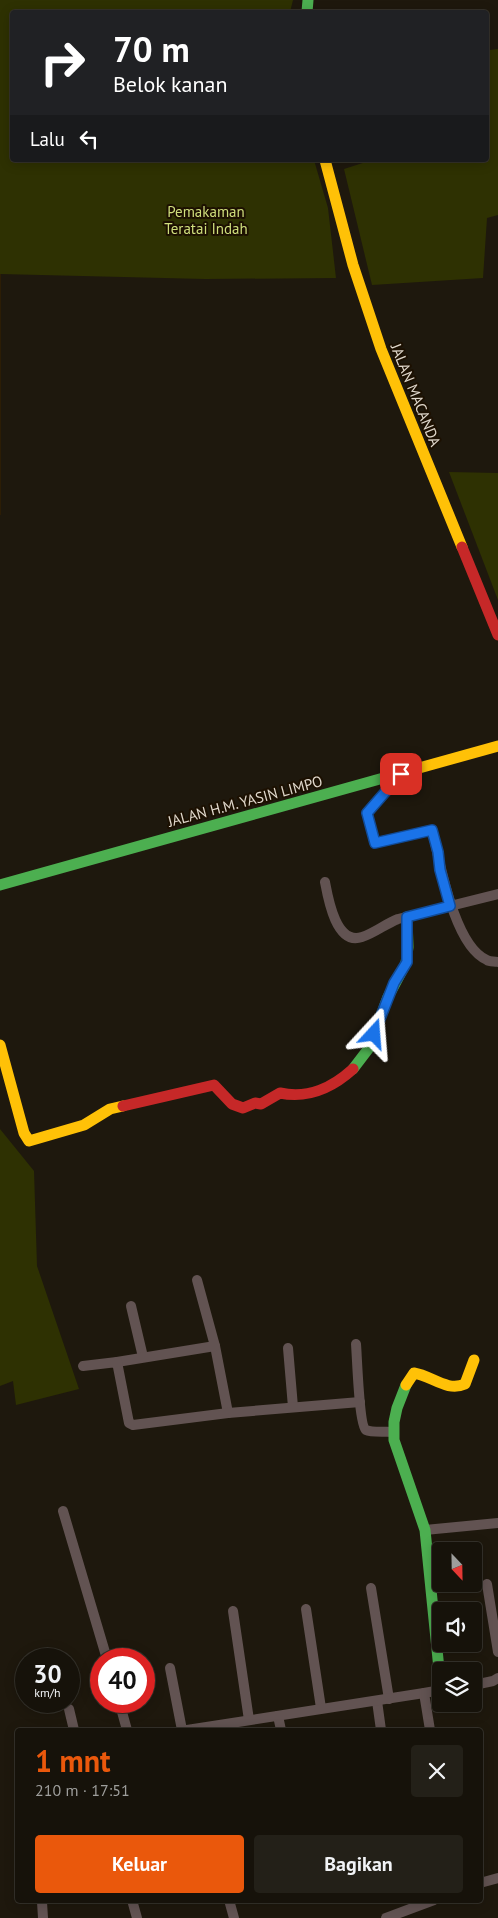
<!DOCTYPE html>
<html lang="id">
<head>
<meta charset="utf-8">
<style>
	:root { --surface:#16120a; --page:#232018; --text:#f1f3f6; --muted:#9e9e9c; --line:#35322b; --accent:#ea580c }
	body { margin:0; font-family:"PT Sans",sans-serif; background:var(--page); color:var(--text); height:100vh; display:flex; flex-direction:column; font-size:19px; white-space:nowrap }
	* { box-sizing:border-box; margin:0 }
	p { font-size:16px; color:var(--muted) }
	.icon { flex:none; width:28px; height:28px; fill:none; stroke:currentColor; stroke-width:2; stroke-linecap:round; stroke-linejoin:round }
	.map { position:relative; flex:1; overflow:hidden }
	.drawer { position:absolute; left:15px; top:1728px; width:468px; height:175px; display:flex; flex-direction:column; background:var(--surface); border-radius:5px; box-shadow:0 2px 12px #0003,0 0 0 1px var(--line) }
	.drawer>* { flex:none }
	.top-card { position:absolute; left:10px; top:10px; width:479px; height:152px; border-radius:5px; box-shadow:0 2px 12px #0003,0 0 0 1px var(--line); background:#202124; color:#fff; overflow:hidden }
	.needle { width:32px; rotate:158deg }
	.fabs { position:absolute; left:432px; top:1542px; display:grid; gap:10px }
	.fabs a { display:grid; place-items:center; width:50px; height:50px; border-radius:5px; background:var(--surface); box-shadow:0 2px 12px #0003,0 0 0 1px var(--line); font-size:25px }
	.speed { position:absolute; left:15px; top:1648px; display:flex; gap:10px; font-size:25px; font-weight:700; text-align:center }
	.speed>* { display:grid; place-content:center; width:65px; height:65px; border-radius:50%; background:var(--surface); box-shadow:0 2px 12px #0003,0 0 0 1px var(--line); line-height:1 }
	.speed small { font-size:12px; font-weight:400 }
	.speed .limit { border:8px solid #d22; background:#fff; color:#111 }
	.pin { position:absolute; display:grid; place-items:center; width:42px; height:42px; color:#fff; margin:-21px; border-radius:10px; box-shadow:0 2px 8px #0006 }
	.me { position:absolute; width:55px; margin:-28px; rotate:19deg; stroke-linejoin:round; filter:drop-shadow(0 0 4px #0008) }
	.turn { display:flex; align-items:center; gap:18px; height:105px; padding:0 20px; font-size:22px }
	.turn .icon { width:65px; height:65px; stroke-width:2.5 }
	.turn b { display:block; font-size:35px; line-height:42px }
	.then { display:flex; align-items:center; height:48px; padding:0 20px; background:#0003; gap:10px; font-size:19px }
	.round { display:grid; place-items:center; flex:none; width:52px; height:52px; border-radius:5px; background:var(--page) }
	.overview { display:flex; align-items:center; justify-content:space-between; height:85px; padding:0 20px }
	h1 { font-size:30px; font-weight:800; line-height:38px; color:var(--accent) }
	.cta { display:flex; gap:10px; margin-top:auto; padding:10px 20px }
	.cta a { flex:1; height:58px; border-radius:5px; background:var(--accent); color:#fff; font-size:20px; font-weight:800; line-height:58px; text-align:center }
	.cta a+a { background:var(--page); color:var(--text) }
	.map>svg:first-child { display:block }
	.built { fill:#2c1d05 }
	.green { fill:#2e3102 }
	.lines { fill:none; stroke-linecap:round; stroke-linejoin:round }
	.street { stroke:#625352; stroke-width:10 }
	.fast { stroke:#4caf50; stroke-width:11 }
	.slow { stroke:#ffc107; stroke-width:11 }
	.jam { stroke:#c62828; stroke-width:11 }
	.route-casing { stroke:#114b97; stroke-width:12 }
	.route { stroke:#1a73e8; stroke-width:9 }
	.labels { text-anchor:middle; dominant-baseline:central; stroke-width:4; stroke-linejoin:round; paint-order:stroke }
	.park-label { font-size:15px; fill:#cfde7c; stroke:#1c1001 }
	.street-label { font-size:15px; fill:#e0d8cc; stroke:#1c1001 }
</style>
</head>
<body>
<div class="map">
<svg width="498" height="1918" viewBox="0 0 498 1918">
	<rect width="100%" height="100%" fill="#1e180d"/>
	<path class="built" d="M1 273V515H0V274Z"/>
	<g class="green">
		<path d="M0 0H293L290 12H12V160H314L328 208 336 278 205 279 0 274Z"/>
		<path d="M498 49V215L487 218 483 278 372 285 344 169 372 160H486V71L490 50Z"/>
		<path d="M449 472 498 473V600Z"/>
		<path d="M0 1129 34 1171 37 1266 79 1389 16 1405 13 1381 0 1386Z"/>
	</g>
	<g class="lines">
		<g class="street">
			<path d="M401 774 367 813 375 843 432 830C440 862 454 946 487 960 490 962 494 961 498 962"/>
			<path d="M325 882C328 898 336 946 362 937 375 933 385 924 398 919L498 894"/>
			<path d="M131 1306 143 1357"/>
			<path d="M356 1344C357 1355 359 1425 366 1430 372 1433 387 1431 394 1432"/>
			<path d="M215 1346 228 1413"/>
			<path d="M288 1348 293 1407"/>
			<path d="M117 1362 215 1346 197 1280"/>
			<path d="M83 1366 117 1362 129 1423 133 1425 228 1413 360 1402"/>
			<path d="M63 1511 107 1659"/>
			<path d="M425 1530 498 1523"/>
			<path d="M487 1584 498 1652"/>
			<path d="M371 1588 389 1699"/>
			<path d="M306 1609 321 1708"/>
			<path d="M233 1611 249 1720"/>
			<path d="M170 1668 182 1730"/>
			<path d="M474 1685 493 1681 498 1678"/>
			<path d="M119 1701 127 1730"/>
			<path d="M377 1701 381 1730"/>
			<path d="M69 1709 74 1730"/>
			<path d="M278 1716 281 1730"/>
			<path d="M187 1730 424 1693"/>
			<path d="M430 1730 424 1693 441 1690"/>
			<path d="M480 1883 498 1878"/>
			<path d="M132 1900 137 1918"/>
			<path d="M229 1900 234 1918"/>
			<path d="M42 1902 43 1918"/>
			<path d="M386 1918 434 1900"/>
		</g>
		<g class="fast">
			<path d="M307 12 308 0"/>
			<path d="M0 885 412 770"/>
			<path d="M353 1069 369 1048 388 997 406 963 408 947 407 917"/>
			<path d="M406 1385 397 1408 394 1422V1440L425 1530 441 1689"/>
		</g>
		<g class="slow">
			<path d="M325 160 353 265 381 349 462 547"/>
			<path d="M412 770 498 746"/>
			<path d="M0 1045 24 1133 29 1141 84 1125 110 1109 123 1106"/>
			<path d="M406 1385 414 1373C432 1376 447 1392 465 1384L474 1360"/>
		</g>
		<g class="jam">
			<path d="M462 547 498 635"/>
			<path d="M123 1106 214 1085 232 1104 243 1108 255 1103 261 1104 280 1093C309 1099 332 1088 353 1069"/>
		</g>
	</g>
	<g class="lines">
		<defs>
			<path id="route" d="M374 1034 394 983 407 962V917L450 906 440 870 438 852 432 830 375 843 367 813 401 774"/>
		</defs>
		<use href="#route" class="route-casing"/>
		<use href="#route" class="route"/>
	</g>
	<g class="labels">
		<g class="park-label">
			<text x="206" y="211">Pemakaman<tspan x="206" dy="17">Teratai Indah</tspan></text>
		</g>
		<g class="street-label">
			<text transform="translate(416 395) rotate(68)">JALAN MACANDA</text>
			<text transform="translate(245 801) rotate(-15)">JALAN H.M. YASIN LIMPO</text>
		</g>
	</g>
</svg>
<div class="fabs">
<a><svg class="needle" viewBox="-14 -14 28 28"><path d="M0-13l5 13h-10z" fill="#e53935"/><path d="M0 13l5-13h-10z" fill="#9e9e9c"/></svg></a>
<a><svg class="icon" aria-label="sound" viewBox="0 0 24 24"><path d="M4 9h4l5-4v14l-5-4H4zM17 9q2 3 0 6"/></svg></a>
<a><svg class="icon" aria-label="layers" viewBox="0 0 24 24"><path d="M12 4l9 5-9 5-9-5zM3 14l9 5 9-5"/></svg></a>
</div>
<div class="speed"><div>30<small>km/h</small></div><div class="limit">40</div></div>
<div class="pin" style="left:401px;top:774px;background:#d93025"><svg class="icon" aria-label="arrive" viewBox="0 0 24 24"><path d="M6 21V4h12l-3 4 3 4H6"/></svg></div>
<svg class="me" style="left:374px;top:1034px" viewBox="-20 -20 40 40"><path d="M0-17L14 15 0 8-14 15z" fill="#1a73e8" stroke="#fff" stroke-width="4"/></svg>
<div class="top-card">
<div class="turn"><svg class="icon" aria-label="right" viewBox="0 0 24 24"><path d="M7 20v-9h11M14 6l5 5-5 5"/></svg><div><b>70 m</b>Belok kanan</div></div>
<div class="then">Lalu<svg class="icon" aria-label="left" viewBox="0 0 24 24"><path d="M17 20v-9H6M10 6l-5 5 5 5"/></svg></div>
</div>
<section class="drawer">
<div class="overview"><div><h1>1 mnt</h1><p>210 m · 17:51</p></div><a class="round"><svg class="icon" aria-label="close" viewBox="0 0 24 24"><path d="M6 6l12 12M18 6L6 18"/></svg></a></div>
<div class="cta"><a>Keluar</a><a>Bagikan</a></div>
</section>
</div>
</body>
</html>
